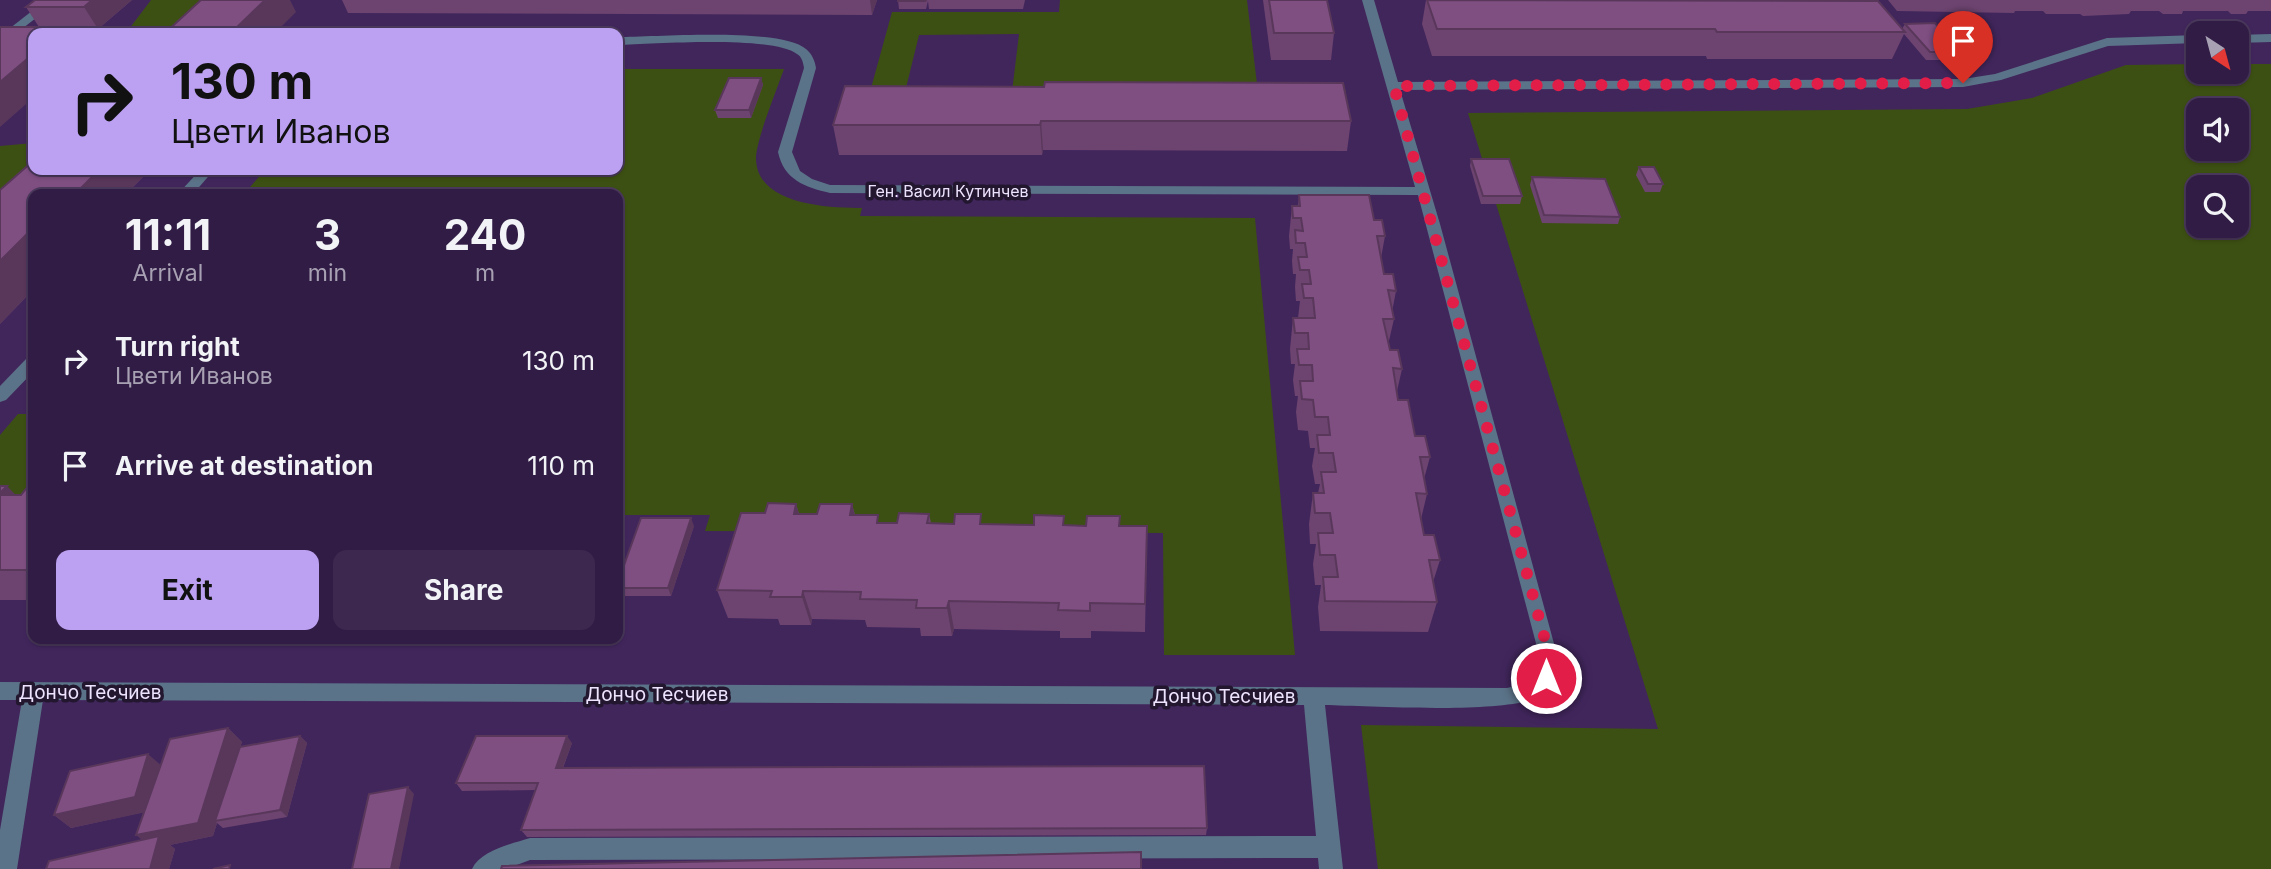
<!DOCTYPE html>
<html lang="en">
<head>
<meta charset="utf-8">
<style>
	:root { --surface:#311c45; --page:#3d2950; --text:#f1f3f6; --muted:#a8a1b3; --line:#4c3a5e; --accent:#bca0f2 }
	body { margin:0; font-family:Inter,sans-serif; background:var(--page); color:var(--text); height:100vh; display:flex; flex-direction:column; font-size:26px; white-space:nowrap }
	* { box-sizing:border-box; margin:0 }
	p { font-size:23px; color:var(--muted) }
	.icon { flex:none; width:38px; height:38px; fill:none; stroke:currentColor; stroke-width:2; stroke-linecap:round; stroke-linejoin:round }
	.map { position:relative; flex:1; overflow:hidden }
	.drawer { position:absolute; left:28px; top:189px; width:595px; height:455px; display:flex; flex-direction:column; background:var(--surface); border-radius:14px; box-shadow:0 2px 5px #0004,0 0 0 2px var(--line) }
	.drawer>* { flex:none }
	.guide { position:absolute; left:28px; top:28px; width:595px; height:147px; border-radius:14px; box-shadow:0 2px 5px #0004,0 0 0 2px var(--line); background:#bca0f2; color:#111; overflow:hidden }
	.needle { width:46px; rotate:144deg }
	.fabs { position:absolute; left:2186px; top:21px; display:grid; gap:14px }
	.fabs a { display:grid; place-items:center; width:63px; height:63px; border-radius:14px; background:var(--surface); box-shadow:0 2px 5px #0004,0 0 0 2px var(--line); font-size:35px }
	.pin { position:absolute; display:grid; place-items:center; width:60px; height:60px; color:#fff; margin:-72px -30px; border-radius:50% 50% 50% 0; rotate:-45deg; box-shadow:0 0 7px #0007 }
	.pin .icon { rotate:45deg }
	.me { position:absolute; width:77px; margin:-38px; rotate:0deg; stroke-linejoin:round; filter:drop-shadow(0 0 5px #0008) }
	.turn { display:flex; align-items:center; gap:24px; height:147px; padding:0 28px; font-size:32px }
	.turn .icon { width:91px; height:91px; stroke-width:2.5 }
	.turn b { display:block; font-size:49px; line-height:60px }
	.eta { display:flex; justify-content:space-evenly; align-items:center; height:119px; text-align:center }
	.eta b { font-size:42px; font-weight:700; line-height:49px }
	.cta { display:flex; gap:14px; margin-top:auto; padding:14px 28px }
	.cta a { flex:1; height:80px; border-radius:14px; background:var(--accent); color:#111; font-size:28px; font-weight:700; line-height:80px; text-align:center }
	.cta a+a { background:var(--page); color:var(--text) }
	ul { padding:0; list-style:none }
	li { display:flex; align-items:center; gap:21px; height:105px; padding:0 28px }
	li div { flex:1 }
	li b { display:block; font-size:26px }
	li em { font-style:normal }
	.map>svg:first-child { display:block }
	.green { fill:#3d5013; fill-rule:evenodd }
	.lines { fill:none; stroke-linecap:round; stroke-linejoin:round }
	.minor { fill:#5b7388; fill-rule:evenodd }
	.wall { fill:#6d4470 }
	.shaded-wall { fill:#59375b }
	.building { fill:#7f4f82; stroke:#59375b; stroke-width:2 }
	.route { stroke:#e11d48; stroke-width:12; stroke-dasharray:0 21.6 }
	.labels { text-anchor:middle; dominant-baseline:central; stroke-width:7; stroke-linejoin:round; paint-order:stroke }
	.far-street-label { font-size:16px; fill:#eee3fe; stroke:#22172f }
	.street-label { font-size:19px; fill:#eee3fe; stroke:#22172f }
</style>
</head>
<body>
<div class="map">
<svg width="2271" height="869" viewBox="0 0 2271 869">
	<rect width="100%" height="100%" fill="#41265c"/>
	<g class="green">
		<path d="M151 0H243L209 33H126Z"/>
		<path d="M1060 0H1247L1257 84H1344L1349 109 865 110 892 12H1059ZM1019 34 1012 92H905L919 35Z"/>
		<path d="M2198 64V72H2236L2237 64H2271V869H1378L1361 725 1658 729 1468 113 1967 109 2032 98 2126 65ZM2198 110H2236V149H2198ZM2198 187H2236V226H2198Z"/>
		<path d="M618 69H784C777 89 757 138 756 157 755 205 828 208 862 208L860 216 1255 218 1295 655H1164L1163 533 705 531 710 515H618V194H244L265 170H618Z"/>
		<path d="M33 143V194L0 233V146Z"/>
		<path d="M18 414H33V512L0 511V435Z"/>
	</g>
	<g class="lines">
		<g class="minor">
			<path d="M46 0H59L0 46V36Z"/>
			<path d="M1362 0H1374L1398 82 1963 79 1995 74 2107 38 2198 35V43L2108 46 2001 80 1963 87 1400 90 1440 224 1559 662C1558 674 1554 688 1543 695 1513 715 1369 706 1325 705L1343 869H1319L1318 858 530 860 506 869H472C481 850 511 844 530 838L1316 836 1304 705 43 700 17 869H0V830L22 700H0V682L1507 688 1527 683 1538 671V651L1418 195 830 193C805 187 784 180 778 152L804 68C803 62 802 57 797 54 771 35 653 44 618 45V37C656 37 780 27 806 49 812 54 815 61 816 68L792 152 800 171 812 179 830 185 1415 187Z"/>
			<path d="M2271 34V42L2236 43V35Z"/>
			<path d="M200 170H214L193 194H178Z"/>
			<path d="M33 356V372L6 400 0 402V386L27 358Z"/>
		</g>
	</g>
	<g class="wall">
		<path d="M132 0 98 29H68L70 33 39 27 26 7Z"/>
		<path d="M342 0H877L872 15 348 13Z"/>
		<path d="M898 0H1025L1023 9H929L928 1 926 9H899Z"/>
		<path d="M1263 0H1327L1334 33 1331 60H1271Z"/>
		<path d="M1426 0 1697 1 1902 29 1905 24 1961 52 1957 60H1926L1904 34 1892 59H1707L1706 56H1432L1422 24Z"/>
		<path d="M1888 0H2271V11H2248L2246 14H2231L2228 11H2183L2182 14H2163L2159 11H2131L2129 14 2083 16 2080 14H2046L2043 11H2015L2014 13 1897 11Z"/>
		<path d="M761 78 763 85 751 118H718L715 110Z"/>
		<path d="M845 86 1351 121 1347 151 1043 150 1042 155H839L833 125Z"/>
		<path d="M1471 159 1522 196 1520 204H1481L1470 166Z"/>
		<path d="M1639 167 1663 184 1660 192H1645L1636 175Z"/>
		<path d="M150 170 126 194H33V283L28 289 31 292 0 324V190Z"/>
		<path d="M1532 177 1620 217 1618 224 1542 223 1530 185Z"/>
		<path d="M1299 195 1374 220 1385 236 1381 258 1384 274 1396 291 1392 312 1394 319 1388 345 1390 350 1402 369 1397 391 1398 400 1415 436 1430 457 1424 479 1427 494 1421 519 1424 535 1440 560 1433 582 1437 602 1428 632 1320 631 1318 607 1321 585H1315L1313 564 1316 544H1310L1309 524 1313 493H1318L1320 484H1315L1312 466 1315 448H1310L1308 431 1298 430 1296 412 1298 396H1295L1293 380 1295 364H1291L1290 349 1293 318H1298L1300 301H1296L1295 287 1296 274H1293L1292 261 1293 249H1290L1289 236 1292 206H1298Z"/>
		<path d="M33 485V600H0V486L16 495H21Z"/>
		<path d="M796 504 799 514H817L852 504 855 515 880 523H897L929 514 931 523 1147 526 1145 632 1091 631V638H1060V631L954 629 952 636H921L920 628 867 627 865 620 812 619 811 625H780L778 619 728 618 717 590 765 513Z"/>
		<path d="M694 526 671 596H619L618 592V582Z"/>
		<path d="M228 728 242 742 240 747 300 736 307 743 287 817 223 828 217 823 213 836 170 845 175 849 169 869H46L142 840 144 812 71 828 54 815 161 765Z"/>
		<path d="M572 743 563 768 1207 828 1206 835 527 837 521 830 536 790 462 791 456 783Z"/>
	</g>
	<g class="shaded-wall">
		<path d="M92 0H132L98 29 84 7Z"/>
		<path d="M265 0H290L296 12 275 33H231Z"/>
		<path d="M870 0H877L872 15Z"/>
		<path d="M66 27 70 33H58Z"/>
		<path d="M33 54V98L0 127V82Z"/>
		<path d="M761 78 763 85 751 118 749 110Z"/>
		<path d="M1041 121 1043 150 1042 155 1040 125Z"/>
		<path d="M99 170H150L126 194H81L78 191Z"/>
		<path d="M33 228V283L28 289 31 292 0 324V261Z"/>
		<path d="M7 486 33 513 0 497V493Z"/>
		<path d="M796 504 805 532 794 514Z"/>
		<path d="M852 504 859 533 850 515Z"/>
		<path d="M691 518 694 526 671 596 668 588Z"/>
		<path d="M803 591 812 619 811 625 802 597Z"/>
		<path d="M949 601 954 629 952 636 947 608Z"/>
		<path d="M228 728 242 742 217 821H215L217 823 213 836 170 845 175 849 169 869H150L152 848 136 835Z"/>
		<path d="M300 736 307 743 287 817 280 810Z"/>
		<path d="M567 736 572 743 560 775 556 768Z"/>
		<path d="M148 754 163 767 151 811 71 828 54 815Z"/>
		<path d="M408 787 414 794 399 869H391Z"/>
	</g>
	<g class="building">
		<path d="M35 0H92L84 7H26Z"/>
		<path d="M201 0H265L231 33H165Z"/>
		<path d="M898 0H926L925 1H898Z"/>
		<path d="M1269 0H1327L1334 33H1274Z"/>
		<path d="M1427 0 1878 1 1905 32H1717L1715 29H1437Z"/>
		<path d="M1935 23 1961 52H1930L1905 24Z"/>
		<path d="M0 27H66L58 33H33V54L0 82Z"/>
		<path d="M729 78H761L749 110H715Z"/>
		<path d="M1045 82 1343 83 1351 121H1041L1040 125H833L845 86 1044 87Z"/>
		<path d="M1471 159H1509L1522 196H1483Z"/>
		<path d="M33 161V170H99L78 191H72L68 194H33V228L0 261V190Z"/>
		<path d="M1639 167H1654L1663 184H1648Z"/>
		<path d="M1532 177 1605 179 1620 217 1544 215Z"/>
		<path d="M1299 195H1369L1374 220H1382L1385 236H1377L1384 274H1393L1396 291 1388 290 1394 319H1383L1390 350H1398L1402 369 1393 368 1398 400H1408L1415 436H1425L1430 457H1420L1427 494 1416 493 1424 535H1434L1440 560H1429L1437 602 1325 601 1323 577H1338L1335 555H1320L1318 533H1333L1330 513H1315L1313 493H1324L1321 472H1336L1333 453H1319L1317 435H1330L1328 417H1315L1313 400 1302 399 1300 381H1313L1312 365H1299L1297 349H1309L1308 333H1295L1293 318H1315L1313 298H1304L1302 284H1311L1309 270H1300L1298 257H1307L1305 243H1296L1295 230 1303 231 1301 218H1293L1292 206H1300Z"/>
		<path d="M29 485H33V570H0V495H21Z"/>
		<path d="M0 486H7L0 493Z"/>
		<path d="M768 503 796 504 794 514H817L820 504H852L850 515H878L877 523H897L899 513 929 514 927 523 954 524 955 514H981L980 524 1034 525V515L1064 516 1063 525 1086 526 1087 516H1120L1119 526H1147L1145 604 1090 603V611L1058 610 1059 603 949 601 947 608H916L917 600 860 599 861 592 803 591 802 597H770L772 591 717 590 741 513H765Z"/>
		<path d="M641 518H691L668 588H618V582Z"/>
		<path d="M228 728 198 823 136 835 170 739Z"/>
		<path d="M300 736 280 810 215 821 240 747Z"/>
		<path d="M476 736H567L556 768 1204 766 1207 828 521 830 538 783H456Z"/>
		<path d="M148 754 135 797 54 815 70 771Z"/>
		<path d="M408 787 391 869H352L369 794Z"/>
		<path d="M159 836 150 869H46L49 861Z"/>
		<path d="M1141 852V869H501L502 866Z"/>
		<path d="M230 865 229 869H213Z"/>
	</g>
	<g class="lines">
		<path class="route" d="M1546 678 1550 664 1548 651 1394 86 1963 83"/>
	</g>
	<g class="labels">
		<g class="far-street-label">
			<text x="948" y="191">Ген. Васил Кутинчев</text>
		</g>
		<g class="street-label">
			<text x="90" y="692">Дончо Тесчиев</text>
			<text x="657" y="694">Дончо Тесчиев</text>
			<text x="1224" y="696">Дончо Тесчиев</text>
		</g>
	</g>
</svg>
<div class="fabs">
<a><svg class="needle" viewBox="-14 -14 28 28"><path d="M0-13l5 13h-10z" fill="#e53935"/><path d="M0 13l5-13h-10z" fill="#a8a1b3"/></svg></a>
<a><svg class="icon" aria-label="sound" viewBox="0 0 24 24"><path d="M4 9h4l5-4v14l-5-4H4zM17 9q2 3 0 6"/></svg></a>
<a><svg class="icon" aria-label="search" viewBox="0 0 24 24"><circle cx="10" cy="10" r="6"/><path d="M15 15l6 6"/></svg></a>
</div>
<div class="pin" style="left:1963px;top:83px;background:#d93025"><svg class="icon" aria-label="arrive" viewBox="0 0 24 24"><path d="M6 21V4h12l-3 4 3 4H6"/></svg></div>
<svg class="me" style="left:1546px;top:678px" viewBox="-20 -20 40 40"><circle r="17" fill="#e11d48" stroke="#fff" stroke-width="3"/><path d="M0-11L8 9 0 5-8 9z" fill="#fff"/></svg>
<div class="guide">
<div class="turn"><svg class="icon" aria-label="right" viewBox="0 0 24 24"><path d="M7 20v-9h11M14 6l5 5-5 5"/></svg><div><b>130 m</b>Цвети Иванов</div></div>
</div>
<section class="drawer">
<div class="eta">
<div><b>11:11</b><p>Arrival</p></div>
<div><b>3</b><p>min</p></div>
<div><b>240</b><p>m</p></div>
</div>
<ul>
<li><svg class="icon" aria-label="right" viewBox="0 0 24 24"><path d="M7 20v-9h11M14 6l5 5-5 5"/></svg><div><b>Turn right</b><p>Цвети Иванов</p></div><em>130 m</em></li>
<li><svg class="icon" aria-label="arrive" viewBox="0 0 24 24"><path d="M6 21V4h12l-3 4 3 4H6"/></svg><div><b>Arrive at destination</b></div><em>110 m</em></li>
</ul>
<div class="cta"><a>Exit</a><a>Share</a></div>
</section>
</div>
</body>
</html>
